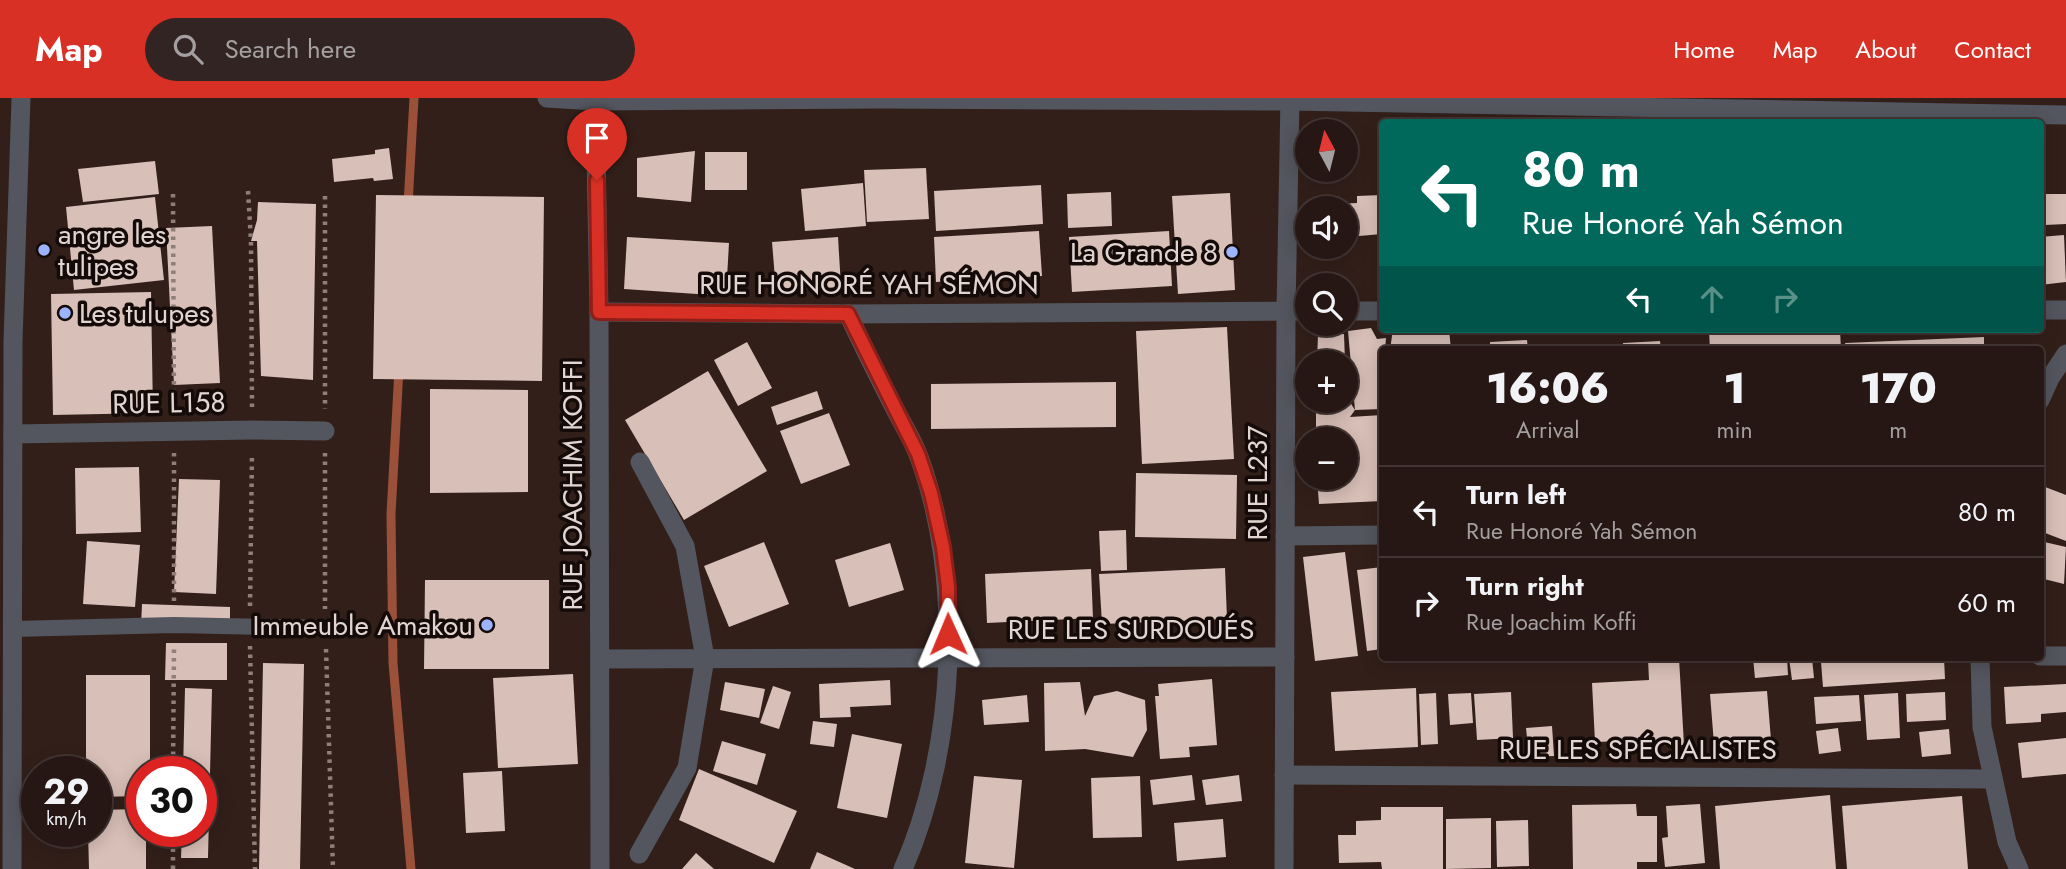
<!DOCTYPE html>
<html lang="en">
<head>
<meta charset="utf-8">
<style>
	:root { --surface:#261714; --page:#322422; --text:#f1f3f6; --muted:#a49fa0; --line:#423634; --accent:#d93025 }
	body { margin:0; font-family:Jost,sans-serif; background:var(--page); color:var(--text); height:100vh; display:flex; flex-direction:column; font-size:26px; white-space:nowrap }
	* { box-sizing:border-box; margin:0 }
	p { font-size:23px; color:var(--muted) }
	.icon { flex:none; width:38px; height:38px; fill:none; stroke:currentColor; stroke-width:2; stroke-linecap:round; stroke-linejoin:round }
	.map { position:relative; flex:1; overflow:hidden }
	.details { position:absolute; left:1379px; top:248px; width:665px; height:315px; display:flex; flex-direction:column; background:var(--surface); border-radius:7px; box-shadow:0 4px 18px #0003,0 0 0 2px var(--line) }
	.details>* { flex:none }
	.hud { position:absolute; left:1379px; top:21px; width:665px; height:214px; border-radius:7px; box-shadow:0 4px 18px #0003,0 0 0 2px var(--line); background:#00695c; color:#fff; overflow:hidden }
	.needle { width:46px; rotate:353deg }
	.tools { position:absolute; left:1295px; top:21px; display:grid; gap:14px }
	.tools a { display:grid; place-items:center; width:63px; height:63px; border-radius:50%; background:var(--surface); box-shadow:0 4px 18px #0003,0 0 0 2px var(--line); font-size:35px }
	.speed { position:absolute; left:21px; top:658px; display:flex; gap:14px; font-size:35px; font-weight:700; text-align:center }
	.speed>* { display:grid; place-content:center; width:91px; height:91px; border-radius:50%; background:var(--surface); box-shadow:0 4px 18px #0003,0 0 0 2px var(--line); line-height:1 }
	.speed small { font-size:18px; font-weight:400 }
	.speed .limit { border:10px solid #d22; background:#fff; color:#111 }
	.pin { position:absolute; display:grid; place-items:center; width:60px; height:60px; color:#fff; margin:-72px -30px; border-radius:50% 50% 50% 0; rotate:-45deg; box-shadow:0 0 7px #0007 }
	.pin .icon { rotate:45deg }
	.me { position:absolute; width:77px; margin:-38px; rotate:359deg; stroke-linejoin:round; filter:drop-shadow(0 0 5px #0008) }
	.turn { display:flex; align-items:center; gap:24px; height:147px; padding:0 28px; font-size:32px }
	.turn .icon { width:91px; height:91px; stroke-width:2.5 }
	.turn b { display:block; font-size:49px; line-height:60px }
	.lanes { display:flex; align-items:center; height:66px; padding:0 28px; background:#0003; justify-content:center; gap:35px; direction:ltr }
	.lanes .off { opacity:.35 }
	.eta { display:flex; justify-content:space-evenly; align-items:center; height:119px; text-align:center }
	.eta b { font-size:42px; font-weight:800; line-height:49px }
	ul { padding:0; list-style:none }
	li { display:flex; align-items:center; gap:21px; height:91px; padding:0 28px; border-top:2px solid var(--line) }
	li div { flex:1 }
	li b { display:block; font-size:26px }
	li em { font-style:normal }
	header { display:flex; align-items:center; gap:42px; box-sizing:border-box; height:98px; padding:0 35px; background:var(--accent); color:#fff }
	header strong { font-size:33px }
	nav { display:flex; gap:38px; margin-inline-start:auto; font-size:24px }
	.search { width:490px; height:63px; background:var(--page); display:flex; align-items:center; gap:18px; box-sizing:border-box; padding:0 24px; border-radius:38px; color:var(--muted); font-size:26px }
	.map>svg:first-child { display:block }
	.lines { fill:none; stroke-linecap:round; stroke-linejoin:round }
	.stream { stroke:#9a5039; stroke-width:9 }
	.building { fill:#d8bfb7 }
	.path { stroke:#8f7f7b; stroke-width:4.5; stroke-dasharray:3.5 5; stroke-linecap:butt }
	.service { stroke:#53565e; stroke-width:16 }
	.minor { stroke:#53565e; stroke-width:19 }
	.tertiary { stroke:#53565e; stroke-width:19 }
	.route-casing { stroke:#8d1f18; stroke-width:18 }
	.route { stroke:#d93025; stroke-width:12 }
	.poi-dot { fill:#9cb4fd; stroke:#140b09; stroke-width:2.5 }
	.labels { text-anchor:middle; dominant-baseline:central; stroke-width:7; stroke-linejoin:round; paint-order:stroke }
	.poi-label { font-size:28px; fill:#e2d5d1; stroke:#140b09; text-anchor:start }
	.street-label { font-size:28px; fill:#e2d5d1; stroke:#140b09 }
</style>
</head>
<body>
<header>
<strong>Map</strong>
<div class="search"><svg class="icon" aria-label="search" viewBox="0 0 24 24"><circle cx="10" cy="10" r="6"/><path d="M15 15l6 6"/></svg>Search here</div>
<nav><a>Home</a><a>Map</a><a>About</a><a>Contact</a></nav>
</header>
<div class="map">
<svg width="2066" height="771" viewBox="0 0 2066 771">
	<rect width="100%" height="100%" fill="#321f1a"/>
	<g class="lines">
		<g class="stream">
			<path d="M408 107 414 0"/>
			<path d="M399 271 391 416 393 565 411 771"/>
		</g>
	</g>
	<g class="building">
		<path d="M389 50 393 81 374 83 373 80 334 84 332 61 375 56V52Z"/>
		<path d="M695 53 691 104 637 99V60Z"/>
		<rect x="705" y="54" width="42" height="38"/>
		<path d="M155 63 159 96 83 104 78 71Z"/>
		<path d="M926 70 929 121 867 124 864 72Z"/>
		<path d="M863 85 866 128 805 133 801 91Z"/>
		<path d="M1041 87 1043 126 936 133 934 93Z"/>
		<path d="M1111 94 1112 128 1068 130 1067 96Z"/>
		<path d="M1230 95 1235 192 1178 196 1172 98Z"/>
		<path d="M2044 96H2066V126L2045 127Z"/>
		<path d="M376 97 544 99 542 283 373 281Z"/>
		<path d="M1382 97V136L1359 138 1358 133 1346 134V110H1314V107L1357 105V98Z"/>
		<path d="M155 99 164 182 74 192 66 109Z"/>
		<path d="M258 104 316 106 313 282 261 278 257 143H251L257 122Z"/>
		<path d="M212 128 220 285 174 287 166 130Z"/>
		<path d="M1039 133 1042 178 936 184 934 139Z"/>
		<path d="M1169 133 1172 188 1072 194 1069 139Z"/>
		<path d="M2064 137 2066 184 2040 187V139Z"/>
		<path d="M627 139 729 145 726 198 624 191Z"/>
		<path d="M838 139 841 189 776 193 772 144Z"/>
		<path d="M151 194 153 315 53 317 51 196Z"/>
		<path d="M1227 229 1234 361 1142 366 1136 233Z"/>
		<path d="M1371 230 1377 241 1386 240 1385 252H1382L1379 299 1382 311 1355 312 1348 233Z"/>
		<path d="M1393 231H1449L1451 252H1390Z"/>
		<path d="M1749 231H1840L1841 252H1710L1709 233Z"/>
		<path d="M1344 236 1345 264H1317L1318 237Z"/>
		<path d="M1984 239V252H1846L1845 245Z"/>
		<path d="M1527 242 1528 252H1490V244Z"/>
		<path d="M1660 243 1661 252H1623V245Z"/>
		<path d="M747 244 772 290 738 308 714 262Z"/>
		<path d="M708 273 767 373 684 422 625 322Z"/>
		<path d="M1116 284V329L931 331V286Z"/>
		<path d="M430 291 528 292V394L430 395Z"/>
		<path d="M817 293 823 311 777 327 771 309Z"/>
		<path d="M1346 298 1355 312 1350 319 1382 317V403L1319 406 1317 380H1346V341H1316V303H1346Z"/>
		<path d="M829 315 850 367 801 386 780 333Z"/>
		<path d="M139 369 141 434 76 436 75 370Z"/>
		<path d="M1136 375 1237 377 1236 441 1135 439Z"/>
		<path d="M179 381 220 382 216 496 174 494Z"/>
		<path d="M2040 387 2066 397V443L2040 433Z"/>
		<path d="M1126 432 1127 472 1101 473 1099 433Z"/>
		<path d="M87 443 140 447 135 509 83 506Z"/>
		<path d="M2040 443 2066 449 2064 486 2040 480Z"/>
		<path d="M764 444 789 506 729 529 704 468Z"/>
		<path d="M890 445 904 492 849 509 835 462Z"/>
		<path d="M1345 454 1358 558 1315 563 1303 459Z"/>
		<path d="M1382 469V551L1367 553 1357 472Z"/>
		<path d="M1225 470 1227 521 1102 526 1099 476Z"/>
		<path d="M1091 471 1093 520 987 525 985 476Z"/>
		<path d="M425 482H549V571H424Z"/>
		<path d="M142 506 230 509V532L141 529Z"/>
		<path d="M166 545H227V582H165Z"/>
		<path d="M1679 560 1684 647 1625 650 1624 643 1595 644 1592 585 1649 582 1648 561Z"/>
		<path d="M1753 560H1787L1788 577 1755 580Z"/>
		<path d="M1789 560H1812L1814 580 1792 582Z"/>
		<path d="M1884 560H1944L1945 581 1823 589 1821 564Z"/>
		<path d="M263 565 304 566 300 771H259Z"/>
		<path d="M573 576 578 666 498 670 493 580Z"/>
		<path d="M86 577H150V674H142V698L96 699V674H86Z"/>
		<path d="M1212 581 1217 647 1189 649 1190 659 1160 661 1155 598H1159L1158 586Z"/>
		<path d="M890 582 891 607 850 609 851 619 820 620 819 586Z"/>
		<path d="M725 584 765 591 759 620 720 612Z"/>
		<path d="M1080 584 1085 618 1094 598 1117 593 1145 602 1147 632 1133 659 1085 651 1045 653 1044 585Z"/>
		<path d="M2066 586V614L2041 616V624L2006 626 2004 589Z"/>
		<path d="M773 588 791 594 779 631 760 625Z"/>
		<path d="M185 590 212 591 208 760H181L182 733H201V674H183Z"/>
		<path d="M1416 590 1418 649 1335 653 1331 594Z"/>
		<path d="M1767 593 1771 642 1714 646 1710 596Z"/>
		<path d="M1511 594 1513 640 1477 642 1474 596Z"/>
		<path d="M1945 594 1946 622 1907 624 1906 596Z"/>
		<path d="M1436 595 1438 646 1421 647 1419 596Z"/>
		<path d="M1471 595 1473 625 1450 627 1448 596Z"/>
		<path d="M1898 595 1900 640 1867 642 1864 597Z"/>
		<path d="M1027 597 1029 624 984 627 982 602Z"/>
		<path d="M1859 597 1861 623 1816 626 1814 599Z"/>
		<path d="M813 623 837 626 834 649 810 646Z"/>
		<path d="M1552 628 1554 658 1529 659 1526 630Z"/>
		<path d="M1838 630 1841 653 1819 656 1816 633Z"/>
		<path d="M1949 631 1951 656 1922 659 1919 634Z"/>
		<path d="M852 636 902 646 887 720 837 710Z"/>
		<path d="M2066 640V676L2022 680 2018 645Z"/>
		<path d="M722 643 766 656 757 687 713 673Z"/>
		<path d="M699 671 797 713 774 765 679 722Z"/>
		<path d="M502 673 505 733 466 735 463 675Z"/>
		<path d="M1192 677 1195 702 1153 707 1150 682Z"/>
		<path d="M1239 677 1242 703 1206 707 1202 682Z"/>
		<path d="M974 678 1022 682 1014 770 965 765Z"/>
		<path d="M1140 678 1142 739 1093 740 1091 680Z"/>
		<path d="M1830 697 1836 771H1720L1715 708Z"/>
		<path d="M1962 698 1968 771H1847L1842 708Z"/>
		<path d="M1636 706 1637 718H1657V764H1637V771H1573L1572 707Z"/>
		<path d="M1700 706 1705 765 1665 769 1662 740 1668 739 1666 708Z"/>
		<path d="M1381 709H1443V771H1382L1381 764 1339 765 1338 737H1356V723L1381 722Z"/>
		<path d="M142 711V733H146V771H89L88 733H96V712Z"/>
		<path d="M1491 720V770L1446 771V721Z"/>
		<path d="M1223 721 1226 759 1177 763 1174 725Z"/>
		<path d="M1528 722 1529 768 1497 769 1496 723Z"/>
		<path d="M817 754 855 771H810Z"/>
		<path d="M696 755 714 771H682Z"/>
	</g>
	<g class="lines">
		<g class="path">
			<path d="M248 93 251 143 252 309"/>
			<path d="M173 96 174 312"/>
			<path d="M325 98V311"/>
			<path d="M174 355V508"/>
			<path d="M325 355V511"/>
			<path d="M250 508 252 356"/>
			<path d="M250 548 255 771"/>
			<path d="M326 551 333 771"/>
			<path d="M173 674 174 548"/>
			<path d="M173 771V733"/>
		</g>
		<path class="service" d="M13 531 174 527 325 530"/>
		<g class="minor">
			<path d="M595 3 599 214 600 771"/>
			<path d="M2040 212H2066"/>
			<path d="M1346 213H1382"/>
			<path d="M599 214 848 216 1307 213"/>
			<path d="M848 216C863 248 879 280 895 311 903 327 913 342 919 359 964 481 956 652 903 771"/>
			<path d="M2040 302 2050 280 2066 256"/>
			<path d="M13 336 252 332 325 333"/>
			<path d="M1285 438 1382 437"/>
			<path d="M2040 558H2066"/>
			<path d="M1980 560 1982 629 2007 744 2019 771"/>
			<path d="M600 561 1285 559"/>
			<path d="M1284 677 1992 681"/>
			<path d="M639 756 687 670 705 560 685 448 640 364"/>
		</g>
		<g class="tertiary">
			<path d="M547 0 595 3 881 1 1290 3 2066 17"/>
			<path d="M12 771 13 243 21 0"/>
			<path d="M1284 771 1286 213 1290 0"/>
		</g>
	</g>
	<g class="lines">
		<defs>
			<path id="route" d="M597 82 599 214 848 216 918 356 931 395 943 449 948 489V536"/>
		</defs>
		<use href="#route" class="route-casing"/>
		<use href="#route" class="route"/>
	</g>
	<g class="poi-dot">
		<circle cx="44" cy="152" r="7"/>
		<circle cx="1232" cy="154" r="7"/>
		<circle cx="65" cy="215" r="7"/>
		<circle cx="487" cy="527" r="7"/>
	</g>
	<g class="labels">
		<g class="poi-label">
			<text x="58" y="136">angre les<tspan x="58" dy="32">tulipes</tspan></text>
			<text x="1218" y="154" text-anchor="end">La Grande 8</text>
			<text x="79" y="215">Les tulupes</text>
			<text x="473" y="527" text-anchor="end">Immeuble Amakou</text>
		</g>
		<g class="street-label">
			<text x="869" y="186">RUE HONORÉ YAH SÉMON</text>
			<text transform="translate(169 305) rotate(-1)">RUE L158</text>
			<text transform="translate(1257 385) rotate(-90)">RUE L237</text>
			<text transform="translate(572 387) rotate(-90)">RUE JOACHIM KOFFI</text>
			<text x="1131" y="531">RUE LES SURDOUÉS</text>
			<text x="1638" y="651">RUE LES SPÉCIALISTES</text>
		</g>
	</g>
</svg>
<div class="tools">
<a><svg class="needle" viewBox="-14 -14 28 28"><path d="M0-13l5 13h-10z" fill="#e53935"/><path d="M0 13l5-13h-10z" fill="#a49fa0"/></svg></a>
<a><svg class="icon" aria-label="sound" viewBox="0 0 24 24"><path d="M4 9h4l5-4v14l-5-4H4zM17 9q2 3 0 6"/></svg></a>
<a><svg class="icon" aria-label="search" viewBox="0 0 24 24"><circle cx="10" cy="10" r="6"/><path d="M15 15l6 6"/></svg></a>
<a>+</a>
<a>−</a>
</div>
<div class="speed"><div>29<small>km/h</small></div><div class="limit">30</div></div>
<div class="pin" style="left:597px;top:82px;background:#d93025"><svg class="icon" aria-label="arrive" viewBox="0 0 24 24"><path d="M6 21V4h12l-3 4 3 4H6"/></svg></div>
<svg class="me" style="left:948px;top:536px" viewBox="-20 -20 40 40"><path d="M0-17L14 15 0 8-14 15z" fill="#d93025" stroke="#fff" stroke-width="4"/></svg>
<div class="hud">
<div class="turn"><svg class="icon" aria-label="left" viewBox="0 0 24 24"><path d="M17 20v-9H6M10 6l-5 5 5 5"/></svg><div><b>80 m</b>Rue Honoré Yah Sémon</div></div>
<div class="lanes"><svg class="icon" aria-label="left" viewBox="0 0 24 24"><path d="M17 20v-9H6M10 6l-5 5 5 5"/></svg><svg class="icon off" aria-label="ahead" viewBox="0 0 24 24"><path d="M12 20V5M6 11l6-6 6 6"/></svg><svg class="icon off" aria-label="right" viewBox="0 0 24 24"><path d="M7 20v-9h11M14 6l5 5-5 5"/></svg></div>
</div>
<section class="details">
<div class="eta">
<div><b>16:06</b><p>Arrival</p></div>
<div><b>1</b><p>min</p></div>
<div><b>170</b><p>m</p></div>
</div>
<ul>
<li><svg class="icon" aria-label="left" viewBox="0 0 24 24"><path d="M17 20v-9H6M10 6l-5 5 5 5"/></svg><div><b>Turn left</b><p>Rue Honoré Yah Sémon</p></div><em>80 m</em></li>
<li><svg class="icon" aria-label="right" viewBox="0 0 24 24"><path d="M7 20v-9h11M14 6l5 5-5 5"/></svg><div><b>Turn right</b><p>Rue Joachim Koffi</p></div><em>60 m</em></li>
</ul>
</section>
</div>
</body>
</html>
